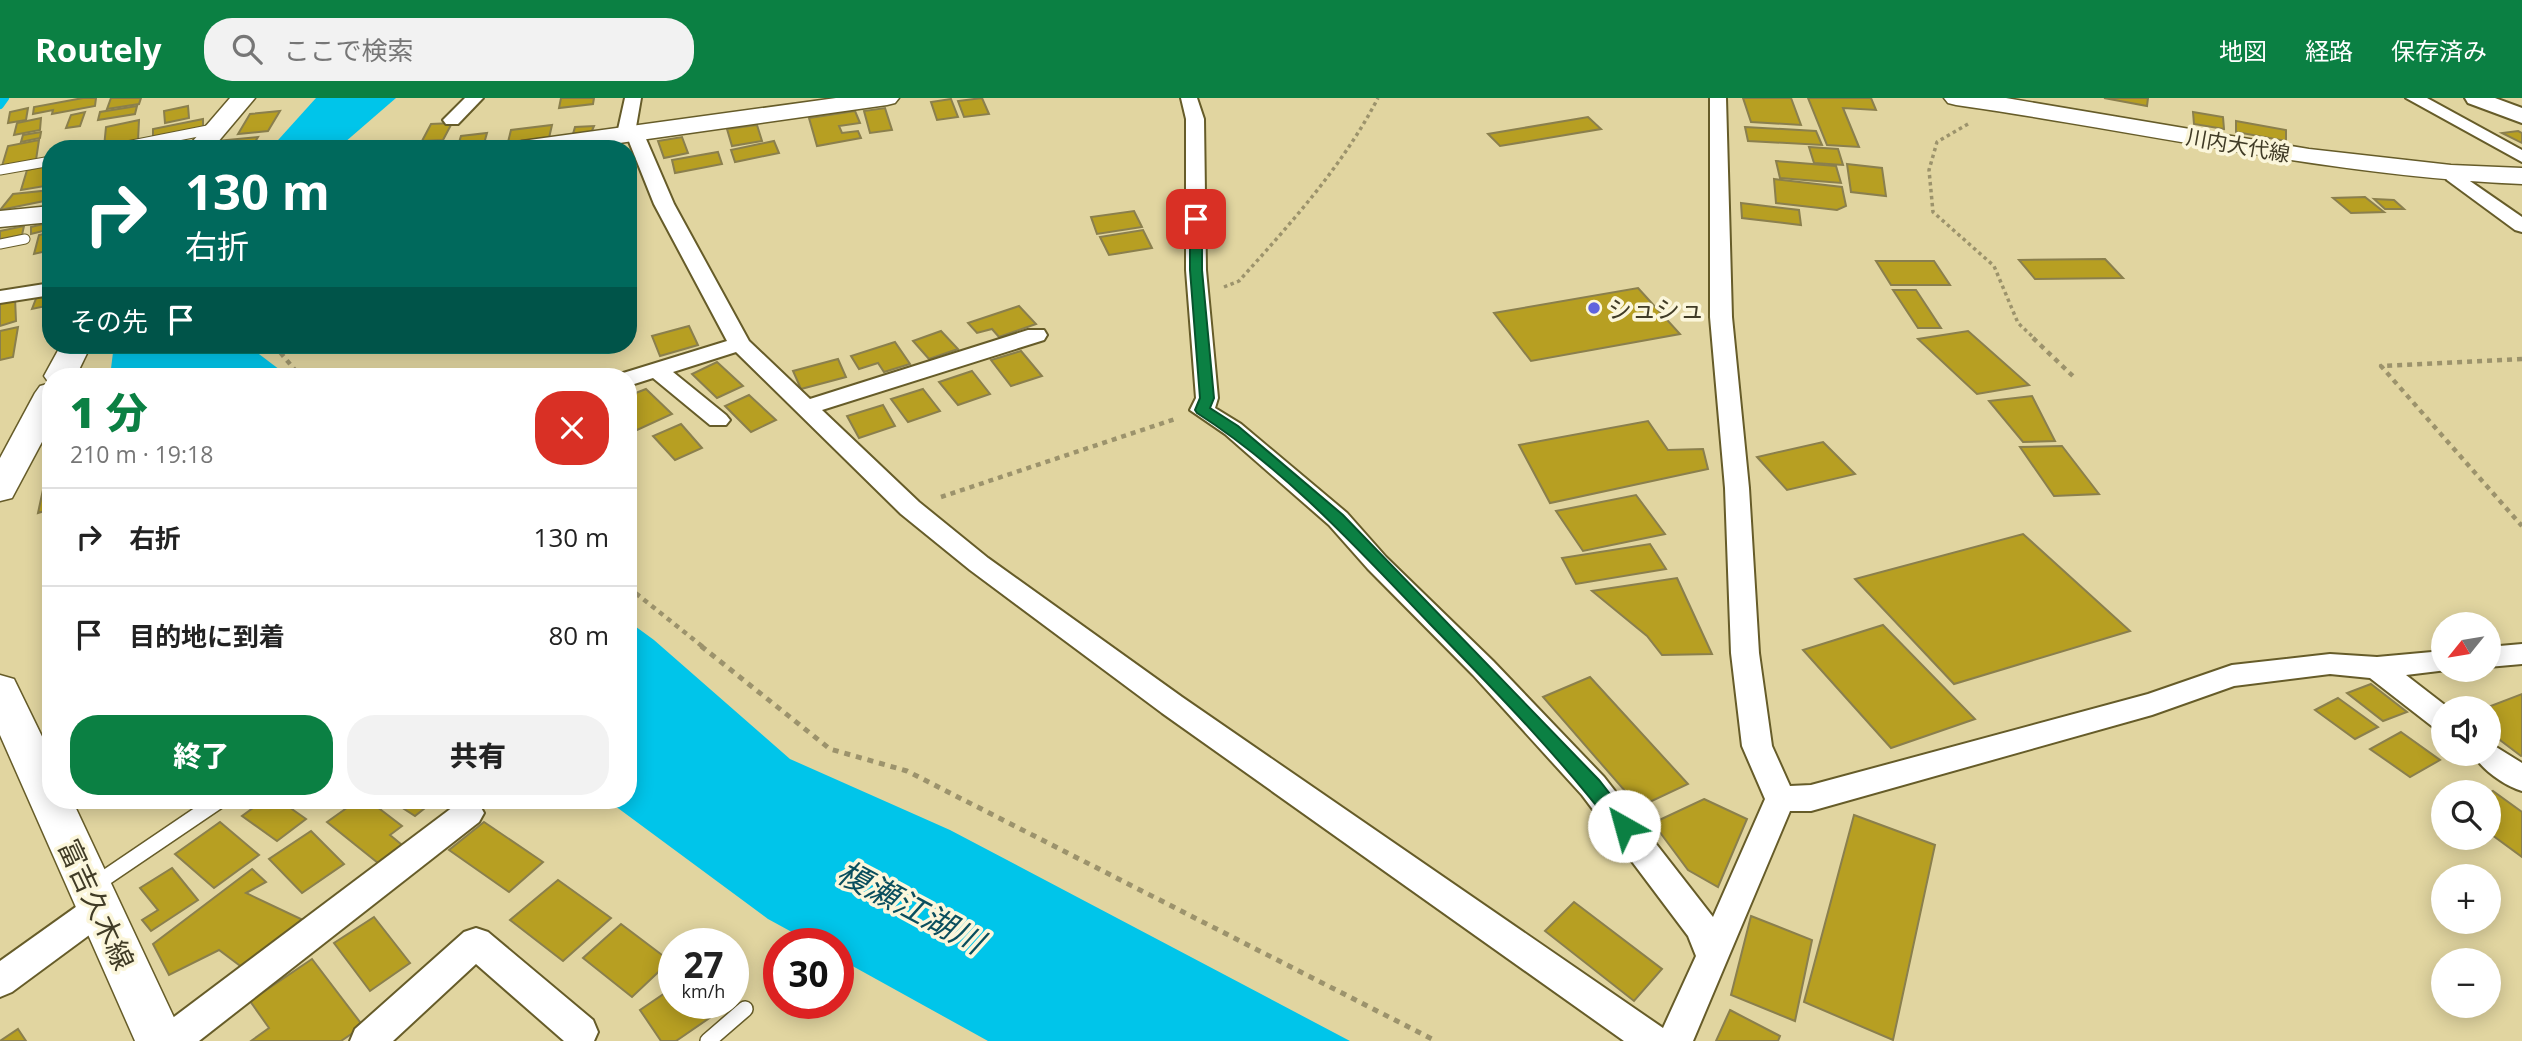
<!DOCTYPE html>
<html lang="ja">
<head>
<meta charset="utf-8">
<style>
	:root { --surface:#fff; --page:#f2f2f2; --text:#222; --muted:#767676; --line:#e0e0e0; --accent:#0b8043 }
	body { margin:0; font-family:"Open Sans","Noto Sans JP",sans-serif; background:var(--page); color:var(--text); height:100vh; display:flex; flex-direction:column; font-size:26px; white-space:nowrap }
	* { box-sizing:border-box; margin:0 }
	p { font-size:23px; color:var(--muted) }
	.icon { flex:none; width:38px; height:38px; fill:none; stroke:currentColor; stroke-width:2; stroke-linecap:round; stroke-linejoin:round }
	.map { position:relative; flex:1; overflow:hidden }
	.side { position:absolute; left:42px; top:270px; width:595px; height:441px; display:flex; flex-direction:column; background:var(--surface); border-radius:28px; box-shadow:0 4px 18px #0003 }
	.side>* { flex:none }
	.top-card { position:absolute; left:42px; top:42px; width:595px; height:214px; border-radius:28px; box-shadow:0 4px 18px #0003; background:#00695c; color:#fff; overflow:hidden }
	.needle { width:46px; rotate:240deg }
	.controls { position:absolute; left:2431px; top:514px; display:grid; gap:14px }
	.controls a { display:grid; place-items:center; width:70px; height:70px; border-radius:50%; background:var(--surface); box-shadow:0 4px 18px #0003; font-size:35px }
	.speed { position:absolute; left:658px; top:830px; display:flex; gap:14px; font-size:35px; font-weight:700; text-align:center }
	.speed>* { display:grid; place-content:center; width:91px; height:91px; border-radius:50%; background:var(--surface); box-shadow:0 4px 18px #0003; line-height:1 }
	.speed small { font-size:18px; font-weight:400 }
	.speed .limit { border:10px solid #d22; background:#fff; color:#111 }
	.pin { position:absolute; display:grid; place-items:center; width:60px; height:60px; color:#fff; margin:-30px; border-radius:14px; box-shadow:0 4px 10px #0006 }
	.me { position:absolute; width:77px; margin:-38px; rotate:322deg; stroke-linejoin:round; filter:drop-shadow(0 0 5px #0008) }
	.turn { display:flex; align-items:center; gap:24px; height:147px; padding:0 28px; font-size:32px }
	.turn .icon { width:91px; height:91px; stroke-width:2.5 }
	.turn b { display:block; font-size:49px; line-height:60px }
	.then { display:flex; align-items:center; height:66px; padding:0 28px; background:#0003; gap:14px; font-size:26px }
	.round { display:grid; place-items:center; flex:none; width:74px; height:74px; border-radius:28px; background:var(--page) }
	.overview { display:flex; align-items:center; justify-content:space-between; height:119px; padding:0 28px }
	h1 { font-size:42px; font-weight:800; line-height:52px; color:var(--accent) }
	.cta { display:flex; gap:14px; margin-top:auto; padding:14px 28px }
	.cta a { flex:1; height:80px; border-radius:28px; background:var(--accent); color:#fff; font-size:28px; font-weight:800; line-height:80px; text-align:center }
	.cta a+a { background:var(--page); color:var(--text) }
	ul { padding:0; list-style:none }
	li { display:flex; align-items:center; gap:21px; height:98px; padding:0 28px; border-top:2px solid var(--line) }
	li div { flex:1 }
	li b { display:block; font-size:26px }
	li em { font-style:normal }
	header { display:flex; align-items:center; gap:42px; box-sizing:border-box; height:98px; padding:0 35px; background:var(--accent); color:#fff }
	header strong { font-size:33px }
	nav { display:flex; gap:38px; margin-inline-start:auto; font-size:24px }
	.search { width:490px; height:63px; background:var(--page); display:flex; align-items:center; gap:18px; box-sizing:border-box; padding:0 24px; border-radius:28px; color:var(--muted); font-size:26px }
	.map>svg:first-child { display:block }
	.water { fill:#00c5ea }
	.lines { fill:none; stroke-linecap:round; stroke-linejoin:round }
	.stream { stroke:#00c5ea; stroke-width:8 }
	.building { fill:#b79f22; stroke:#8a7f4d; stroke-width:2 }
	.service-far1-casing { stroke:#665c29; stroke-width:11 }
	.service-casing { stroke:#665c29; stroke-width:18 }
	.minor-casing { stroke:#665c29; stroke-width:4 }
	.tertiary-casing { stroke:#665c29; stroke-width:4 }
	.secondary-casing { stroke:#665c29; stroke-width:3 }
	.path-far2 { stroke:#9c936c; stroke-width:3.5; stroke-dasharray:3.5 3.5; stroke-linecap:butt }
	.path-far1 { stroke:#9c936c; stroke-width:4.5; stroke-dasharray:5 5; stroke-linecap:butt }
	.path { stroke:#9c936c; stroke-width:5; stroke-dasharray:6 6; stroke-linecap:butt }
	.service-far1 { stroke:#fff; stroke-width:9 }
	.service { stroke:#fff; stroke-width:15 }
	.minor { fill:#fff; fill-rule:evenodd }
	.tertiary { fill:#fff; fill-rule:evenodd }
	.secondary { fill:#fff; fill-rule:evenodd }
	.route { fill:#0b8043; stroke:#07532c; stroke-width:2 }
	.poi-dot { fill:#6064dd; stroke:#fbf6db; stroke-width:2.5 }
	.labels { text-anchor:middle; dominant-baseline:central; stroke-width:7; stroke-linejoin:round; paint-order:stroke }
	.far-street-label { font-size:21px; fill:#403b26; stroke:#fbf6db }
	.poi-label { font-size:24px; fill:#403b26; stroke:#fbf6db; text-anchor:start }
	.near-street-label { font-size:28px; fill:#403b26; stroke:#fbf6db }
	.near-water-label { font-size:32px; font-style:italic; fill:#0a4e5d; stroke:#fbf6db }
</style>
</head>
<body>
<header>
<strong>Routely</strong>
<div class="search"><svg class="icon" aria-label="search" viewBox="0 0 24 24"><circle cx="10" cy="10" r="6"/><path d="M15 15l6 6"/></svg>ここで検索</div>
<nav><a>地図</a><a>経路</a><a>保存済み</a></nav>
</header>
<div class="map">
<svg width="2522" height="943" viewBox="0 0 2522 943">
	<rect width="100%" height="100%" fill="#e1d5a0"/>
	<g class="water">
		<path d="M316 0H396L337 51H270Z"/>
		<path d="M114 247H247L288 278H110Z"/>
		<path d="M628 523 654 542 790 661 950 732 1350 943H988L838 860V845H812L768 821 607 702H628Z"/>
	</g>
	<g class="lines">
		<path class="stream" d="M0 7 5 0"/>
	</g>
	<g class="building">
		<path d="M83 0H96L95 8 52 16 53 12 33 16 34 9Z"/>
		<path d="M111 0H141L139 6 107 11Z"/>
		<path d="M561 0H594L593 6 559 10Z"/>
		<path d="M982 0 989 16 964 19 958 3Z"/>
		<path d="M1743 0H1791L1801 27 1751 24Z"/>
		<path d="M1808 0H1871L1876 12 1843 10 1859 49 1827 47Z"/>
		<path d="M2104 0H2148L2147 8Z"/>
		<path d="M951 1 958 19 937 22 931 4Z"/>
		<path d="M137 8 135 16 98 22 100 14Z"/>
		<path d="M188 8 189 20 165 25 164 13Z"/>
		<path d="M28 10 26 22 8 25 10 14Z"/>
		<path d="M885 10 892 32 870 35 864 13Z"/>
		<path d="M280 13 268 33 238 36 250 16Z"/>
		<path d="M855 13 860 25 839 28 842 35 858 33 861 40 817 48 809 20Z"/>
		<path d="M85 14 80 28 66 30 71 17Z"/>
		<path d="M2193 14 2223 19 2224 31 2194 26Z"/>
		<path d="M1588 19 1601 31 1500 48 1488 36Z"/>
		<path d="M41 20 40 32 14 37 17 25Z"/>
		<path d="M203 21V29L153 39V31Z"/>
		<path d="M139 22 138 43 104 49 106 29Z"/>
		<path d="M2236 23 2286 32V43L2236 34Z"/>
		<path d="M452 25 443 42 422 43 431 26Z"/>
		<path d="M552 27 549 40 508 44 511 32Z"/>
		<path d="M757 27 762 43 732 48 727 31Z"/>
		<path d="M594 28 591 35 573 36 575 29Z"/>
		<path d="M1745 29 1816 33 1822 47 1748 43Z"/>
		<path d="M2518 33 2522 35V45L2502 35Z"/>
		<path d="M41 34 40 40 21 44 23 37Z"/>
		<path d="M487 35 483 49 457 51 461 38Z"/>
		<path d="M258 39 252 49 212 51 217 43Z"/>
		<path d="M682 39 688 55 664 60 658 43Z"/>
		<path d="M39 42 36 62 2 68 8 48Z"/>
		<path d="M176 43V51H137Z"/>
		<path d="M774 43 779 55 735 64 731 52Z"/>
		<path d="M1809 49 1838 51 1843 67 1814 65Z"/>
		<path d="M718 54 722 66 675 75 672 62Z"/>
		<path d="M1776 63 1836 68 1841 85 1780 80Z"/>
		<path d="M1847 66 1882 70 1886 98 1851 94Z"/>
		<path d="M51 67V87L21 92 27 72Z"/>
		<path d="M1774 81 1842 89 1846 108 1837 112 1776 105Z"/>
		<path d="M51 92 44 103 0 112 13 96Z"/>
		<path d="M2365 99 2384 114 2351 115 2333 100Z"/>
		<path d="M2374 101 2394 102 2404 111H2385Z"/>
		<path d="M1741 105 1799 112 1801 127 1742 120Z"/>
		<path d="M1134 113 1142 129 1097 136 1091 119Z"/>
		<path d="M51 124V131L31 136V129Z"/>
		<path d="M24 128 22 137 0 141V133Z"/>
		<path d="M1143 132 1152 150 1109 157 1100 139Z"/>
		<path d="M51 134V152L34 156 39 137Z"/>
		<path d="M2105 161 2123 180 2035 181 2019 162Z"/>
		<path d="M1876 163H1934L1950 187H1891Z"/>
		<path d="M1638 190 1680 236 1531 263 1494 215Z"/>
		<path d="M1893 192H1916L1941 230H1918Z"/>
		<path d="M51 195V207L32 211 37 198Z"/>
		<path d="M15 200 16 223 0 228V204Z"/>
		<path d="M1019 208 1036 226 999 239 992 231 977 235 968 225Z"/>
		<path d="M689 228 698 247 660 258 652 238Z"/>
		<path d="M18 229 13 259 0 262V233Z"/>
		<path d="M941 233 958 251 929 261 913 243Z"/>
		<path d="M1968 233 2029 287 1977 296 1918 241Z"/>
		<path d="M895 244 910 266 884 274 878 265 859 271 851 258Z"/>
		<path d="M1021 253 1042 278 1011 288 991 262Z"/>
		<path d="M838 261 846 279 801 291 793 273Z"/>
		<path d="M717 264 743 288 717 300 692 276Z"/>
		<path d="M972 273 990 296 958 307 939 284Z"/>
		<path d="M646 291 672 316 637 332 628 323V298Z"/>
		<path d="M923 291 940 313 908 324 891 301Z"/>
		<path d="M749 297 776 322 751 334 725 308Z"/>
		<path d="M2032 298 2055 343 2023 344 1989 303Z"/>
		<path d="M883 307 895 328 859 340 847 318Z"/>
		<path d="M1648 323 1668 352 1703 351 1708 371 1550 405 1519 347Z"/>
		<path d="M681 326 702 350 675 362 653 338Z"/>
		<path d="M1823 344 1855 376 1787 392 1757 359Z"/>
		<path d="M2062 348 2099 396 2054 398 2020 349Z"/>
		<path d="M51 372V411L38 415 47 373Z"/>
		<path d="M1636 397 1665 436 1583 453 1556 413Z"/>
		<path d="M2023 436 2130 533 1954 586 1855 481Z"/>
		<path d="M1650 446 1666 471 1576 486 1562 460Z"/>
		<path d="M1677 480 1712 556 1662 557 1647 538 1592 493Z"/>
		<path d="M1883 527 1975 621 1891 650 1803 552Z"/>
		<path d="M1590 579 1688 686 1639 709 1543 599Z"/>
		<path d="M2371 586 2407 614 2383 623 2347 595Z"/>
		<path d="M2522 596V657L2521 658 2488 633V611H2483Z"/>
		<path d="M2338 600 2378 629 2355 641 2315 612Z"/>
		<path d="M2401 634 2440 662 2410 679 2370 651Z"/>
		<path d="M2493 693 2522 714V759L2488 734V695Z"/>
		<path d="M1704 701 1747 721 1718 789 1688 772 1653 725Z"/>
		<path d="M264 702H279L306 721 277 743 242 718Z"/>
		<path d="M358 702H368L402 728 390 737 402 747 378 765 327 724Z"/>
		<path d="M400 702H435L415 718 395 705Z"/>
		<path d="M1854 717 1935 747 1893 942 1804 904Z"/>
		<path d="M220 724 259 757 214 790 175 756Z"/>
		<path d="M484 724 543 764 509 794 449 752Z"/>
		<path d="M311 733 344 766 302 795 269 761Z"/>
		<path d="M172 770 198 802 151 833 142 822 158 812 140 790Z"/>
		<path d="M252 771 266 784 246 795 303 822 243 870 219 852 169 877 153 846Z"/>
		<path d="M558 782 611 820 563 863 510 822Z"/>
		<path d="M1574 804 1662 871 1634 903 1545 833Z"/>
		<path d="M1751 818 1812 842 1795 923 1731 897Z"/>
		<path d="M374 819 410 865 370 893 334 845Z"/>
		<path d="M621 826 670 863 632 899 583 860Z"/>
		<path d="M312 861 363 928 341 943H251L269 930 250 903Z"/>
		<path d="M674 889V905H725L727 908 676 943H661L640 912Z"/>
		<path d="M1730 912 1780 938 1778 943H1716Z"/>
		<path d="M18 931 26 943H0Z"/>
	</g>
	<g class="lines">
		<defs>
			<g id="service-far1">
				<path d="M112 51 218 30"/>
				<path d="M0 72 51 63"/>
				<path d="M0 146 25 141"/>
			</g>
			<g id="service">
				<path d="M96 786 220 702"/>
				<path d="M708 943 745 911"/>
			</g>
			<g id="minor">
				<path d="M465 0H483L458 26H446L443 22Z"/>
				<path d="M625 0H641L636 29 643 34 674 106 749 243 810 301 1028 232H1044L1047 237 1044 242 822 312 919 404 988 460 1182 599 1663 930 1696 858 1688 838 1582 697 1473 577 1368 471 1329 427 1225 336 1190 312 1196 300 1186 172V21L1181 0H1197L1204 21 1206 172 1218 300 1215 310 1241 326 1347 415 1386 459 1493 563 1604 679 1713 819 1765 701 1742 648 1731 555 1725 390 1710 219V0H1726L1732 219 1749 390 1759 555 1772 648 1790 688 1811 687 2148 596 2232 567 2330 556 2377 559 2443 553V572H2447L2406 577 2450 611H2443V632L2433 629 2370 580 2330 576 2234 588 2152 617 1811 713H1790L1693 943H1624L1162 615 970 472 901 416 736 254 673 274 726 317 730 322 726 327H710L653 280 628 288V278H619L620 276 727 243 654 106 628 41 617 36Z"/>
				<path d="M2406 0H2427L2522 52V64Z"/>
				<path d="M2454 72 2522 119V134L2515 132 2447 82 2445 78Z"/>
				<path d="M51 185V197L0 205V193Z"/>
				<path d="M2522 546V566L2488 569V549Z"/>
				<path d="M2488 644 2522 665V693C2505 688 2482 672 2473 656H2488Z"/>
				<path d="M468 702 479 706 484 715 479 724 199 943H153L158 931 457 706Z"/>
				<path d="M99 797 111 801 115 811 111 821 12 894 0 899V863L87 801Z"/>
				<path d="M476 830 488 834 593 922 598 934 594 943H564L476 866 393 943H350L355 931 464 834Z"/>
			</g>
			<path id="tertiary" d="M2465 0H2495L2522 10V25L2468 5Z"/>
			<g id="secondary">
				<path d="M230 0H255L212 51H186Z"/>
				<path d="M836 0H899L895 5 887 7 577 51H510L513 46 522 43Z"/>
				<path d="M1944 0H2006L2309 51 2451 67 2522 70V86C2331 78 2145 34 1956 7L1948 5Z"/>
				<path d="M51 108V124L0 129V113Z"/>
				<path d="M61 247H91L76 278H51L49 285 44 278Z"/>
				<path d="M51 285V327L12 400 0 403V360L35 295 40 288Z"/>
				<path d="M0 577 14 581 51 657V702H72L185 943H135L0 637Z"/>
			</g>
		</defs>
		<use href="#service-far1" class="service-far1-casing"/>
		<use href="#service" class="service-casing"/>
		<use href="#minor" class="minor-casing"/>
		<use href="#tertiary" class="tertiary-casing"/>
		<use href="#secondary" class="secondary-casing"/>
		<g class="path-far2">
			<path d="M1968 26 1937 44 1929 72 1933 114 1994 168 2018 225 2035 241"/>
			<path d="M1224 189 1239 183C1291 125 1342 69 1378 0"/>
		</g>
		<g class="path-far1">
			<path d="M2033 240 2076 281"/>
			<path d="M274 247 300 278"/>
			<path d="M2522 261 2381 268 2522 428"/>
			<path d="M941 399 1178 320"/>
			<path d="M628 489 703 549"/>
		</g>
		<path class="path" d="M701 548 830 651 907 673 1436 943"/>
		<use href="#service-far1" class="service-far1"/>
		<use href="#service" class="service"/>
		<use href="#minor" class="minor"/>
		<use href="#tertiary" class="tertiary"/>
		<use href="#secondary" class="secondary"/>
	</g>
	<path class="route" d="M1196 117 1202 121V172L1214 300 1210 310 1238 328 1343 417 1599 682 1631 723 1633 728 1631 734H1617C1560 659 1494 592 1429 525 1357 450 1285 371 1197 315L1195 312 1200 300 1190 172V121Z"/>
	<circle class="poi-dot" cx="1594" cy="210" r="7"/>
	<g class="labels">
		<g class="far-street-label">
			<text transform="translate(2238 47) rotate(10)">川内大代線</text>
		</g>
		<g class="poi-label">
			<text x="1608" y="210">シュシュ</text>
		</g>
		<g class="near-street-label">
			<text transform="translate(97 806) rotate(65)">富吉久木線</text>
		</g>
		<g class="near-water-label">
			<text transform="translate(911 808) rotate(28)">榎瀬江湖川</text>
		</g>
	</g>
</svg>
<div class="controls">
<a><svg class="needle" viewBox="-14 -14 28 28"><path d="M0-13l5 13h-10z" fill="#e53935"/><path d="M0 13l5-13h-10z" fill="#767676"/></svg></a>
<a><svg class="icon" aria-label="sound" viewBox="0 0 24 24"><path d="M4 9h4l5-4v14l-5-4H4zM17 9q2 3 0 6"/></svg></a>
<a><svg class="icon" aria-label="search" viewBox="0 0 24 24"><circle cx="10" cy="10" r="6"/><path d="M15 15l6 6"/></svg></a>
<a>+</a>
<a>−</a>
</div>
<div class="speed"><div>27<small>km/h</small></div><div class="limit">30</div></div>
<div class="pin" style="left:1196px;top:121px;background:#d93025"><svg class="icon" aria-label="arrive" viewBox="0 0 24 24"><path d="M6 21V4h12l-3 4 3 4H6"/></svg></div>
<svg class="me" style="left:1624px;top:728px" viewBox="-20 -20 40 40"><circle r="19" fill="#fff"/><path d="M0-13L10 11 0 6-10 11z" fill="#0b8043"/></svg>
<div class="top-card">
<div class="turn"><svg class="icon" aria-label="right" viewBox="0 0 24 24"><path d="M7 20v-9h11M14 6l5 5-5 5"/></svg><div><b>130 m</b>右折</div></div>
<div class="then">その先<svg class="icon" aria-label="arrive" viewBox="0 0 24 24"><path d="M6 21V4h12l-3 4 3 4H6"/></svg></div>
</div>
<section class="side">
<div class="overview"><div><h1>1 分</h1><p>210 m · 19:18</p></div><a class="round" style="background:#d93025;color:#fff"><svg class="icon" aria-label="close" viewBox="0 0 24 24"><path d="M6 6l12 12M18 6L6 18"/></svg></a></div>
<ul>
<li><svg class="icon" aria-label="right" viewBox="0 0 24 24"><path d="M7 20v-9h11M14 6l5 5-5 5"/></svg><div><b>右折</b></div><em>130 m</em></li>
<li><svg class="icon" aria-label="arrive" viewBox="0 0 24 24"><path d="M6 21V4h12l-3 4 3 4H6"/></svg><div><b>目的地に到着</b></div><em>80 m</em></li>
</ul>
<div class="cta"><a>終了</a><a>共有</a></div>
</section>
</div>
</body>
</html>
